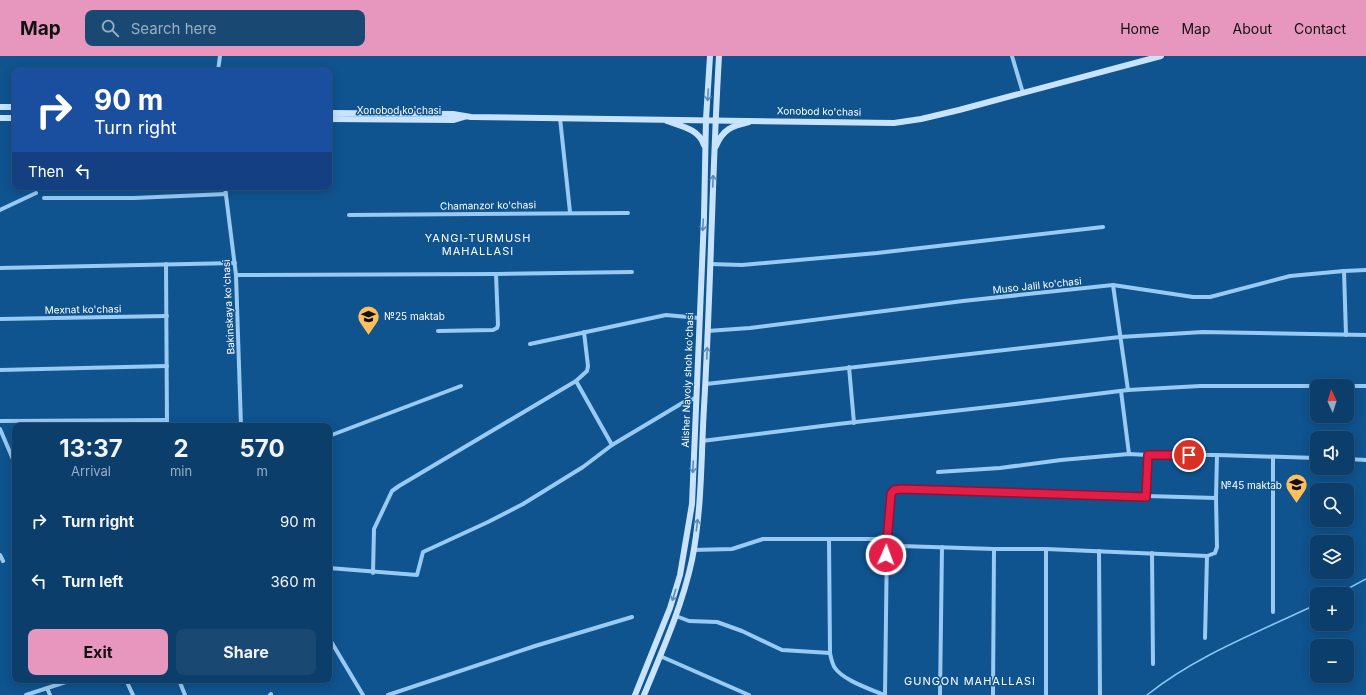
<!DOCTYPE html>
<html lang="en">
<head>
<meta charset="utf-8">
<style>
	:root { --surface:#0b3e6b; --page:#194973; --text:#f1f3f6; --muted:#9aaec1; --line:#2b577e; --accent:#e797bd }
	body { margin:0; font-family:Inter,sans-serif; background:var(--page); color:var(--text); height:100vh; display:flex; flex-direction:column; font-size:15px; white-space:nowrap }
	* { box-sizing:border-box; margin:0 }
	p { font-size:13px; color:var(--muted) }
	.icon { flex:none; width:22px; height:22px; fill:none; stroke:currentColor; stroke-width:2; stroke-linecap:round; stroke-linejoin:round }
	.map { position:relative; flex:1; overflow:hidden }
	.sheet { position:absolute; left:12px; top:367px; width:320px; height:260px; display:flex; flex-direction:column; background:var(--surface); border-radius:8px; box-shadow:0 2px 10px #0003,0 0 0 1px var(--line) }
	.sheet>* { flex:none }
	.banner { position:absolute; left:12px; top:12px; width:320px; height:122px; border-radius:8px; box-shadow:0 2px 10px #0003,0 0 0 1px var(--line); background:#1a4fa0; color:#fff; overflow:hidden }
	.needle { width:26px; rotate:356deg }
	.fabs { position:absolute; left:1310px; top:323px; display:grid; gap:8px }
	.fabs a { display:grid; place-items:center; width:44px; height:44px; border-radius:8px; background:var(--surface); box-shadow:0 2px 10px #0003,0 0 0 1px var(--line); font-size:20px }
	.pin { position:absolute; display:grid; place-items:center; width:34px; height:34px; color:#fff; margin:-17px; border:2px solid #fff; border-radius:50%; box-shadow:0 1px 4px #0007 }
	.me { position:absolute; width:44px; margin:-22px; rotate:2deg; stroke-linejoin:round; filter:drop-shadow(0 0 3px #0008) }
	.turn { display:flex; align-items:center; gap:14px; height:84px; padding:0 16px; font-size:18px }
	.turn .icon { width:52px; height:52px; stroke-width:2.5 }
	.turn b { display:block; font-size:28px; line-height:34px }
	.then { display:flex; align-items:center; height:38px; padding:0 16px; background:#0003; gap:8px; font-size:15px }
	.eta { display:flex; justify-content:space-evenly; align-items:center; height:68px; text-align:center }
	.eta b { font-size:24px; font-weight:700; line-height:28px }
	.primary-button { display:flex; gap:8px; margin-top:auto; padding:8px 16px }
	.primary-button a { flex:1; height:46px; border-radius:8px; background:var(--accent); color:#111; font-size:16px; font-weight:700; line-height:46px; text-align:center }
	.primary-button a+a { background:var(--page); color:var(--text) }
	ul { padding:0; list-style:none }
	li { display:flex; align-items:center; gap:12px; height:60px; padding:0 16px }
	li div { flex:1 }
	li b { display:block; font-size:15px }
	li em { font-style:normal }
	header { display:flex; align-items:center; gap:24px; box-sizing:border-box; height:56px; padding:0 20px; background:var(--accent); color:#111 }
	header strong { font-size:19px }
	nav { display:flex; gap:22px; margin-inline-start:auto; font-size:14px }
	.search { width:280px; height:36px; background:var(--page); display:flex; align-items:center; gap:10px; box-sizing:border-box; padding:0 14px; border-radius:8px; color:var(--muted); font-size:15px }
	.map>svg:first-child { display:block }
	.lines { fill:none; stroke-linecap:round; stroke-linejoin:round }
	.stream { stroke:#89c6f7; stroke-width:1.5 }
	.street { stroke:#98caf3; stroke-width:4 }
	.secondary { stroke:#c7e3fd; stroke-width:6 }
	.oneway { stroke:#598dbb }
	.route-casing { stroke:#92132f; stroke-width:10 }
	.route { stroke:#e11d48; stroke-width:7 }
	.labels { text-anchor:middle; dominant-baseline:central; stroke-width:3; stroke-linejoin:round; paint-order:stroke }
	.street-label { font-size:10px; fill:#fff; stroke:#0f538f }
	.poi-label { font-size:10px; fill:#fff; stroke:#0f538f; text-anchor:start }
	.neighbourhood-label { font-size:11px; letter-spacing:1px; fill:#fff; stroke:#0f538f }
</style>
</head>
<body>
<header>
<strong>Map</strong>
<div class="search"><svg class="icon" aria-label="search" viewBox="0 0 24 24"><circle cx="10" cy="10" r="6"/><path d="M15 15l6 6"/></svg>Search here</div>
<nav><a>Home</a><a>Map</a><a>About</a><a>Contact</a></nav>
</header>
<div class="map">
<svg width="1366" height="639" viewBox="0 0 1366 639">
	<rect width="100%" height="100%" fill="#0f538f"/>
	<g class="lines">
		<g class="stream">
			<path d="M1338 538 1366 523"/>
			<path d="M1147 639C1197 599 1259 576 1317 548"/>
		</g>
		<g class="street">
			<path d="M1012 0 1023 37"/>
			<path d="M218 15 220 0"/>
			<path d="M560 62 570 156"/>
			<path d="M225 131 236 219 241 370"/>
			<path d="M44 142H134L226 138"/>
			<path d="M0 154 36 137"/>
			<path d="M349 159 628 157"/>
			<path d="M166 208 167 370"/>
			<path d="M710 208 742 209 877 197 1103 171"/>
			<path d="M0 212 235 207"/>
			<path d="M1344 215 1346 279"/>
			<path d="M236 219 496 218 632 216"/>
			<path d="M1113 229 1128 334"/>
			<path d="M0 263 167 260"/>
			<path d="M438 275 493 274 497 272 498 269 496 218"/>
			<path d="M707 275 750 272 963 245 1113 229 1193 241H1210L1290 220 1344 215 1366 214"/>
			<path d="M530 288 666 259 699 262"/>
			<path d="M849 311 854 367"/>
			<path d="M0 314 167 310"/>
			<path d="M576 325 612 389"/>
			<path d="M706 328 1120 281 1203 276 1366 279"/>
			<path d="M1121 335 1129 398"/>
			<path d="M0 365 167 364"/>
			<path d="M0 373 15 408"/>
			<path d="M329 380 461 330"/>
			<path d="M702 385 838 368 1007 349 1128 334 1200 330H1366"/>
			<path d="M1347 403 1366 404"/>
			<path d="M938 416 1000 412 1061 404 1129 398 1148 399H1217L1317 402"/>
			<path d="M1146 441 1148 399"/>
			<path d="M829 483 830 597C831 602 832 608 835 612 843 624 870 633 884 639"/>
			<path d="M693 494 732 493 763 483H887L900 490 994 493H1046L1207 500 1215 497 1217 491 1216 442 1217 399"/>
			<path d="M1099 495 1100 639"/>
			<path d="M1152 497 1153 608"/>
			<path d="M0 499 3 505"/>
			<path d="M329 512 417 519 423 496 488 466 523 448 583 411 612 389 684 346 696 342"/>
			<path d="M373 517 374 473 392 435 399 430 576 325 587 315 588 310 584 276"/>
			<path d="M1273 556V401"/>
			<path d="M676 560 689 565 717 566 742 575 782 594 830 597"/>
			<path d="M329 582 363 639"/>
			<path d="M1205 582 1207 500"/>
			<path d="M660 600 749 639"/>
			<path d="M126 624 133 639"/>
			<path d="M179 624 185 639"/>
			<path d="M47 632 50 639"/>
			<path d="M26 639 72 624"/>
			<path d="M270 639 271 638"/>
			<path d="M388 639 535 590 632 561"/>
			<path d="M885 639 887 483 891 438 894 434 901 433 1216 442"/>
			<path d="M940 639 942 491"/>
			<path d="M993 639 994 493"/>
			<path d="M1046 639V493"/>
		</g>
		<g class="secondary">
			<path d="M0 51H15"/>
			<path d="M329 57 453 58 471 61 894 67 921 63 959 54 1161 0"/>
			<path d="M0 62H15"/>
			<path d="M329 63 454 64 464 61"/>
			<path d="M667 65C681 70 699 73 704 89"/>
			<path d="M716 90C723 73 732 70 749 66"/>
			<path d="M635 639 670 552 680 519 692 448 704 161 706 63 710 0"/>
			<path d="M644 639C662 595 682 551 692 504 702 454 701 402 704 351 711 234 712 117 719 0"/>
		</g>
	</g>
	<defs><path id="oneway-shaft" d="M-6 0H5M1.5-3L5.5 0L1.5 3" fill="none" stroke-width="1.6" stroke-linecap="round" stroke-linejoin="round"/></defs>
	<g class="oneway">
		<use href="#oneway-shaft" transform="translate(708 39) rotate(93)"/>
		<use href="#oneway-shaft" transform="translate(713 125) rotate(-88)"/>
		<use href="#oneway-shaft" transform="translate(703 169) rotate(93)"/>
		<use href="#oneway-shaft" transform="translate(707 297) rotate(-88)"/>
		<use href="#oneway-shaft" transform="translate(693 411) rotate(92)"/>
		<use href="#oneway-shaft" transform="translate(697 469) rotate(-83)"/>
		<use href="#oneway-shaft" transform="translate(674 539) rotate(107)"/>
	</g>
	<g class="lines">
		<defs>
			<path id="route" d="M886 499 891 438 894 434 901 433 1146 441 1148 399H1189"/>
		</defs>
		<use href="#route" class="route-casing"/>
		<use href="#route" class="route"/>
	</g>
	<defs>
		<symbol id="school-pin" viewBox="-11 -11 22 30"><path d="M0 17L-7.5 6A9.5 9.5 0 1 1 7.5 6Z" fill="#ffc05a" stroke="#0f538f"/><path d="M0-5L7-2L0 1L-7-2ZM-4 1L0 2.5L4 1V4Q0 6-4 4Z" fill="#111"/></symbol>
	</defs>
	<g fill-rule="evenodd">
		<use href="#school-pin" x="356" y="248" width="25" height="34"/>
		<use href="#school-pin" x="1284" y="416" width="25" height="34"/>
	</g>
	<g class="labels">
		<g class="street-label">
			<text x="399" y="54">Xonobod ko'chasi</text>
			<text transform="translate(819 55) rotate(1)">Xonobod ko'chasi</text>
			<text transform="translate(488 149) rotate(-1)">Chamanzor ko'chasi</text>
			<text transform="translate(1037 229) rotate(-6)">Muso Jalil ko'chasi</text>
			<text transform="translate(228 251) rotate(-93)">Bakinskaya ko'chasi</text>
			<text transform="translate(83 253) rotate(-1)">Mexnat ko'chasi</text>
			<text transform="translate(687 324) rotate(-88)">Alisher Navoiy shoh ko'chasi</text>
		</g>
		<g class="poi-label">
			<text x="384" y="260">№25 maktab</text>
			<text x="1282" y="429" text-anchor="end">№45 maktab</text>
		</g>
		<g class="neighbourhood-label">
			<text x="478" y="182">YANGI-TURMUSH<tspan x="478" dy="13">MAHALLASI</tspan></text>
			<text x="970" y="625">GUNGON MAHALLASI</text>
		</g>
	</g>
</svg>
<div class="fabs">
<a><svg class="needle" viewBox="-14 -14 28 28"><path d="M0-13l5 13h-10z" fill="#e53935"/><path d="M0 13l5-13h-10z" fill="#9aaec1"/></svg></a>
<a><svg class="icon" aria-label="sound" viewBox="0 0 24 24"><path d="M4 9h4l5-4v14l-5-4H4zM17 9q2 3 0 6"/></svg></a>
<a><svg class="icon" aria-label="search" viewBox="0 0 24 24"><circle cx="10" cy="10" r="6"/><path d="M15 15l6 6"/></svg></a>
<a><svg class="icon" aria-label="layers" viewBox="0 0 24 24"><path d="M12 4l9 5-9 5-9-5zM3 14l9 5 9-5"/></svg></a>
<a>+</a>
<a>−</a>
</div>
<div class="pin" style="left:1189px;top:399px;background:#d93025"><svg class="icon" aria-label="arrive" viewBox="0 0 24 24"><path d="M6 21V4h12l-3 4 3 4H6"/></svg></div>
<svg class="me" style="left:886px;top:499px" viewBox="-20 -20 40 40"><circle r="17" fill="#e11d48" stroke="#fff" stroke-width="3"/><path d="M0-11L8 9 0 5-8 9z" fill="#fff"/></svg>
<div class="banner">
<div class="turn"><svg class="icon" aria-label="right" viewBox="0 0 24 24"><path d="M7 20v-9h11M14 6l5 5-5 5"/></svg><div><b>90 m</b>Turn right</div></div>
<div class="then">Then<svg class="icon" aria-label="left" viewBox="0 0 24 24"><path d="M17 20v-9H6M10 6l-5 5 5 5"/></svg></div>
</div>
<section class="sheet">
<div class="eta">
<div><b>13:37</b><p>Arrival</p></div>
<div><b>2</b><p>min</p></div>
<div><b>570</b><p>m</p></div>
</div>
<ul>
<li><svg class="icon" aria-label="right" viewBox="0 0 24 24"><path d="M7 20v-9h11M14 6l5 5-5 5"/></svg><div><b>Turn right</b></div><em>90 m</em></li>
<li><svg class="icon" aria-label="left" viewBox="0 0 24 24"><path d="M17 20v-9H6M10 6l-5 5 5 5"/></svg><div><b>Turn left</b></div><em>360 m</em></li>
</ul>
<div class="primary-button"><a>Exit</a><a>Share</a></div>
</section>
</div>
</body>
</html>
